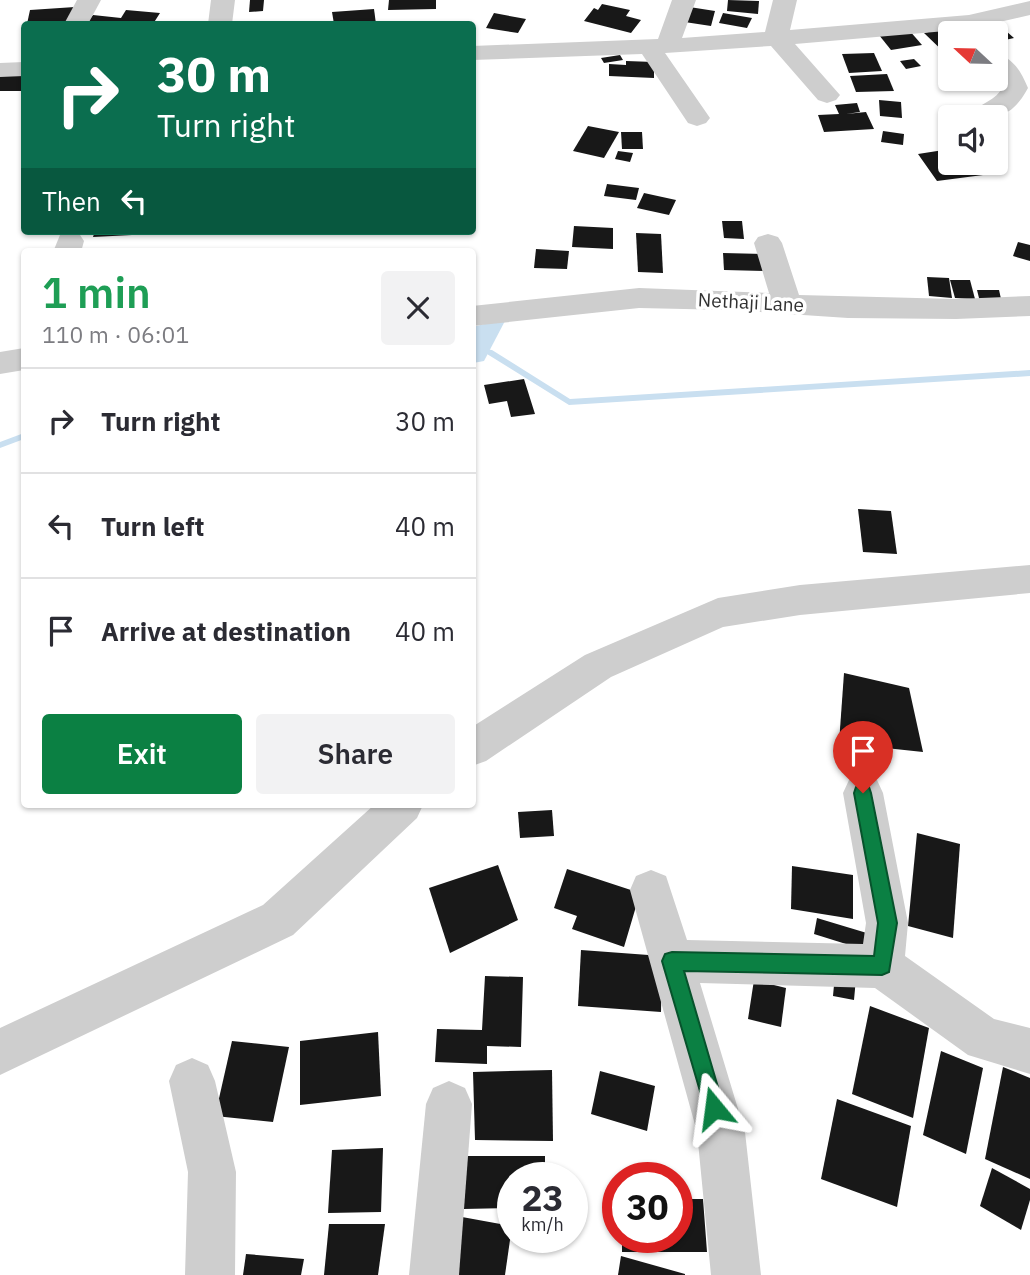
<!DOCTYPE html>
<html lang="en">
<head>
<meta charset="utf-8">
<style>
	:root { --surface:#fff; --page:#f2f2f3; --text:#2b2b33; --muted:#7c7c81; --line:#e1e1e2; --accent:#0b8043 }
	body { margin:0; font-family:"IBM Plex Sans",sans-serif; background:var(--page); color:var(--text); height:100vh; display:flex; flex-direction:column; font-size:26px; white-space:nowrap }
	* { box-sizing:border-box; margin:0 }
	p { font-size:23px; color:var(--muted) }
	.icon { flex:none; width:38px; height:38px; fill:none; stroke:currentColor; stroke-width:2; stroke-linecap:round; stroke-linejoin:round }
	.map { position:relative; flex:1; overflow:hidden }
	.panel { position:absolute; left:21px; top:248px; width:455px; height:560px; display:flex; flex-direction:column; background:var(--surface); border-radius:7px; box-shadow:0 2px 5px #0004 }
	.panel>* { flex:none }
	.hud { position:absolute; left:21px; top:21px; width:455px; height:214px; border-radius:7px; box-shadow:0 2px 5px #0004; background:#0b6e4f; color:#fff; overflow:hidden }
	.needle { width:46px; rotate:292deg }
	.tools { position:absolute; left:938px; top:21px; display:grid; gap:14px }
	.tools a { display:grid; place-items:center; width:70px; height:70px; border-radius:7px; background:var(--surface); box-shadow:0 2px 5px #0004; font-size:35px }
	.speed { position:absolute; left:497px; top:1162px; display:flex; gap:14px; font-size:35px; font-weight:700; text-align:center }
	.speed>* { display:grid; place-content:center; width:91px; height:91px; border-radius:50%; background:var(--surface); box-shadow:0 2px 5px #0004; line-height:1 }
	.speed small { font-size:18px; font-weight:400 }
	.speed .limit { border:10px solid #d22; background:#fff; color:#111 }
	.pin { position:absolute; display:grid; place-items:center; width:60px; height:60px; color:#fff; margin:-72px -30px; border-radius:50% 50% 50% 0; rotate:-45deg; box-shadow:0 0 7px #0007 }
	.pin .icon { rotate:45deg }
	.me { position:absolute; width:77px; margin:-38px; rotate:344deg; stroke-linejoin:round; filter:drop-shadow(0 0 5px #0008) }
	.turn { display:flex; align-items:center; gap:24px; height:147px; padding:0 21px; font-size:32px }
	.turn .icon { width:91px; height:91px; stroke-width:2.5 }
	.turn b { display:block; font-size:49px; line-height:60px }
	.then { display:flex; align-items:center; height:66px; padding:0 21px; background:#0003; gap:14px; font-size:26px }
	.round { display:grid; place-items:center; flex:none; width:74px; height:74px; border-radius:7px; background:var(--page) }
	.headline { display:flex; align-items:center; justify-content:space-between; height:119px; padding:0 21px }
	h1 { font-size:42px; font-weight:600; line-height:52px; color:#1e9e55 }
	.button { display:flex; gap:14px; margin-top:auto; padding:14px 21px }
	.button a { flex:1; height:80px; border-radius:7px; background:var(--accent); color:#fff; font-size:28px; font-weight:600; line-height:80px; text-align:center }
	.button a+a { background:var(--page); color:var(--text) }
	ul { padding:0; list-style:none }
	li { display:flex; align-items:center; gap:21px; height:105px; padding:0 21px; border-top:2px solid var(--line) }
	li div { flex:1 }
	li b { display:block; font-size:26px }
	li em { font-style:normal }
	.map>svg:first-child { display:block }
	.water { fill:#c9dff0 }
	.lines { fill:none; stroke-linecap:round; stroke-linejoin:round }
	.stream { fill:#c9dff0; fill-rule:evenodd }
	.building { fill:#181818 }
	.minor { fill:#cecece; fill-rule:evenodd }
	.route { fill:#0b8043; stroke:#07532c; stroke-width:2 }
	.labels { text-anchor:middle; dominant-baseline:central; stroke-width:7; stroke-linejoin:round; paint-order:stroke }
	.street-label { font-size:19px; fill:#313131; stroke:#fff }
</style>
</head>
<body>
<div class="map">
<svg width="1030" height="1275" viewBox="0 0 1030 1275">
	<rect width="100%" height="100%" fill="#fff"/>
	<path class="water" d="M506 319 484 361 473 363 472 327Z"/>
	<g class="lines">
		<g class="stream">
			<path d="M472 348 492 350 570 399 1030 370V376L569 405 487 354H472Z"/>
			<path d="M24 433V439L0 448V442Z"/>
		</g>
	</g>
	<g class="building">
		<path d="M250 0H264L263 11 249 12Z"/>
		<path d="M389 0H436V9L388 10Z"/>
		<path d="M728 0 759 1 758 14 727 11Z"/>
		<path d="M602 4 630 10 626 16 641 20 631 33 584 21 594 8 598 10Z"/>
		<path d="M683 6 715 11 711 26 678 21Z"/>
		<path d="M75 7 73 22 27 24 30 10Z"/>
		<path d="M374 9 376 24H334L332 12Z"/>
		<path d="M126 10 160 13 153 24H86L93 15 121 18Z"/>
		<path d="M494 13 526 19 518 33 486 28Z"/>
		<path d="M723 13 752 18 747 28 719 23Z"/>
		<path d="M998 24 1014 38 996 42V33H979L974 29Z"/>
		<path d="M952 27 959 33H950V58L924 33Z"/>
		<path d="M909 30 922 45 891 50 879 35Z"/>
		<path d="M874 53 882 71 849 73 842 54Z"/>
		<path d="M620 55 623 60 604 63 601 58Z"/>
		<path d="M914 59 921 66 906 69 900 61Z"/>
		<path d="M626 61 654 62V78L609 76V64L626 65Z"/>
		<path d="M887 74 894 91 856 92 850 76Z"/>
		<path d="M24 75V91H0V76Z"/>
		<path d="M879 100 901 102 902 118 880 116Z"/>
		<path d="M857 103 860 112 846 114 866 112 874 129 824 132 818 115 839 114 835 105Z"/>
		<path d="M588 126 619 132 604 158 573 151Z"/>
		<path d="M883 131 904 134 903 145 881 142Z"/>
		<path d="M621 132H642L643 149H622Z"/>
		<path d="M950 149V163H975L983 175 937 181 918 154Z"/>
		<path d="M618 151 633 153 630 162 615 159Z"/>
		<path d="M607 184 639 188 636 200 604 196Z"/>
		<path d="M644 193 676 200 669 215 637 208Z"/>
		<path d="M722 221H742L744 239 724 238Z"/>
		<path d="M574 226 613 228V249L572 247Z"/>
		<path d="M95 231H133L132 235 93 237Z"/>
		<path d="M636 233 661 234 663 273 638 272Z"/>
		<path d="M1018 242 1030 245V261L1013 256Z"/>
		<path d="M536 249 569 251 567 269 534 268Z"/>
		<path d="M723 253 765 254 767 271 724 270Z"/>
		<path d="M927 277 949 278 952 298 929 296Z"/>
		<path d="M950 280H970L975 299 955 298Z"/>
		<path d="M977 290H999L1002 303 980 302Z"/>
		<path d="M524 379 535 414 511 417 507 401 489 404 484 385Z"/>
		<path d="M858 509 891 511 897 554 863 552Z"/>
		<path d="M844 673 909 688 923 752 839 743Z"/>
		<path d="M552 810 554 836 520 838 518 812Z"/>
		<path d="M917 833 960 844 953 938 908 926Z"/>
		<path d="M498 865 518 920 450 953 429 888Z"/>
		<path d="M792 866 853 875V919L791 909Z"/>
		<path d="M567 869 640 893 624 947 572 929 577 916 554 908Z"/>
		<path d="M817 918 880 937 878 954 814 934Z"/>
		<path d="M581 950 662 956 661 1012 578 1006Z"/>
		<path d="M835 974 856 978 854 1000 833 996Z"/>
		<path d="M485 976 523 977 521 1047 487 1046V1064L435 1062 437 1029 482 1030Z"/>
		<path d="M754 980 786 988 781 1027 748 1019Z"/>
		<path d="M870 1006 929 1028 913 1118 852 1094Z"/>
		<path d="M378 1032 381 1096 300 1105V1041Z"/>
		<path d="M232 1041 289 1047 273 1122 215 1116Z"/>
		<path d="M941 1051 983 1068 966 1154 923 1135Z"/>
		<path d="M1003 1067 1030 1078V1179L985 1159Z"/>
		<path d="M552 1070 553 1141 475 1140 473 1072Z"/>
		<path d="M600 1071 655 1086 647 1131 591 1114Z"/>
		<path d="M837 1099 911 1126 897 1207 821 1179Z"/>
		<path d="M383 1148 381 1212 328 1213 332 1150Z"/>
		<path d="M465 1156H545V1178H513V1208L463 1209Z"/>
		<path d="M992 1168 1030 1189V1200L1021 1230 980 1206Z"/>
		<path d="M677 1199H703L707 1252H622V1237H677Z"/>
		<path d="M462 1217 512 1226 505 1275H452Z"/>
		<path d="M329 1224H385L378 1275H324Z"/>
		<path d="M246 1254 304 1259 301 1275H243Z"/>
		<path d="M621 1256 685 1274V1275H618Z"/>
	</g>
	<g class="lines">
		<g class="minor">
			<path d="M77 0H101L88 24H64Z"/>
			<path d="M211 0H235L232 24H208Z"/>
			<path d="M672 0H696L682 38 765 32 773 0H797L790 30 969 15 1030 1V15L969 29 795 44 840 95 836 100 827 103 818 100 771 46 665 53 710 118 706 123 697 126 688 123 642 54 472 60V46L658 39Z"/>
			<path d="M996 54C1014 58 1021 72 1028 88 1011 119 998 117 967 117 976 104 994 103 1002 88L996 73Z"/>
			<path d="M24 62V76L0 77V63Z"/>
			<path d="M70 232 80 235 84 241 81 252H53L60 235Z"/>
			<path d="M768 234 778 237 782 243 799 295 956 299 1030 296V316L956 319 848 318 729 310 639 308 472 326V306L639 288 769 293 754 243 758 237Z"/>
			<path d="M24 348V370L0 374V352Z"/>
			<path d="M1030 565V593L800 615 723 627 611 677 486 761 472 766V727L585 655 718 598 800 585Z"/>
			<path d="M863 775 877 780 883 793 908 923 905 956 994 1019 1030 1028V1074L968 1055 875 988 700 983 745 1132 761 1275H711L697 1132 630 890 636 876 651 870 666 876 687 940 863 944 866 923 843 793 849 780Z"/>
			<path d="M374 805H423L417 818 293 935 0 1075V1028L263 905Z"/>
			<path d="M192 1058 208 1065 215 1081 236 1172 235 1275H185L188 1172 169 1081 176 1065Z"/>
			<path d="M449 1081 465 1088 472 1104 459 1275H409L426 1104 433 1088Z"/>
		</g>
	</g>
	<path class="route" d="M863 785 869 787 871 793 897 923 889 972 882 975 684 971 724 1108 721 1115 714 1118 707 1115 662 961 665 954 672 952 874 956 878 923 854 793 856 787Z"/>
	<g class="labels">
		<g class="street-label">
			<text transform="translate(751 302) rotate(3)">Nethaji Lane</text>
		</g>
	</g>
</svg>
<div class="tools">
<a><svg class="needle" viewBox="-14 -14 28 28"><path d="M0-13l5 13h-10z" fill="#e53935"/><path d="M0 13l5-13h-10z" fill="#7c7c81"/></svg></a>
<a><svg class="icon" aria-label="sound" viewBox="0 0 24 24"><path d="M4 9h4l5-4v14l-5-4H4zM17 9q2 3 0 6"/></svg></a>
</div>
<div class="speed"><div>23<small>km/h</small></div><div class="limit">30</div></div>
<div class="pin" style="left:863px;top:793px;background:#d93025"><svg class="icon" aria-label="arrive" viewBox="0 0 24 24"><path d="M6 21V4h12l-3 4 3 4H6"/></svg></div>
<svg class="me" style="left:714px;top:1108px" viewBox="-20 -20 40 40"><path d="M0-17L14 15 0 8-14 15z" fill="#0b8043" stroke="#fff" stroke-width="4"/></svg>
<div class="hud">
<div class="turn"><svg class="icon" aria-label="right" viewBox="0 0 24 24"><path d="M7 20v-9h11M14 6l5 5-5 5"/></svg><div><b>30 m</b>Turn right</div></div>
<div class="then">Then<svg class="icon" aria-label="left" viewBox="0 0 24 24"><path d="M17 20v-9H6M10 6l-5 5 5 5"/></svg></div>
</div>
<section class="panel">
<div class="headline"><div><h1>1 min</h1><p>110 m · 06:01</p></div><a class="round"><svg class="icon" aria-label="close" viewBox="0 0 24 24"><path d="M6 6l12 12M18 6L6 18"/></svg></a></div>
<ul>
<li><svg class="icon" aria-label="right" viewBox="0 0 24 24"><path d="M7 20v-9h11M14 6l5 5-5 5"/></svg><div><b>Turn right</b></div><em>30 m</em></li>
<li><svg class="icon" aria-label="left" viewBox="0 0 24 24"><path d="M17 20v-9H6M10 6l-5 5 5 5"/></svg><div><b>Turn left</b></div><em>40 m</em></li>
<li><svg class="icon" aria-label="arrive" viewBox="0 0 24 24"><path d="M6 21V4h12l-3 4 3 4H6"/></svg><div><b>Arrive at destination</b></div><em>40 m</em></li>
</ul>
<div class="button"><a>Exit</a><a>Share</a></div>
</section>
</div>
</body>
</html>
